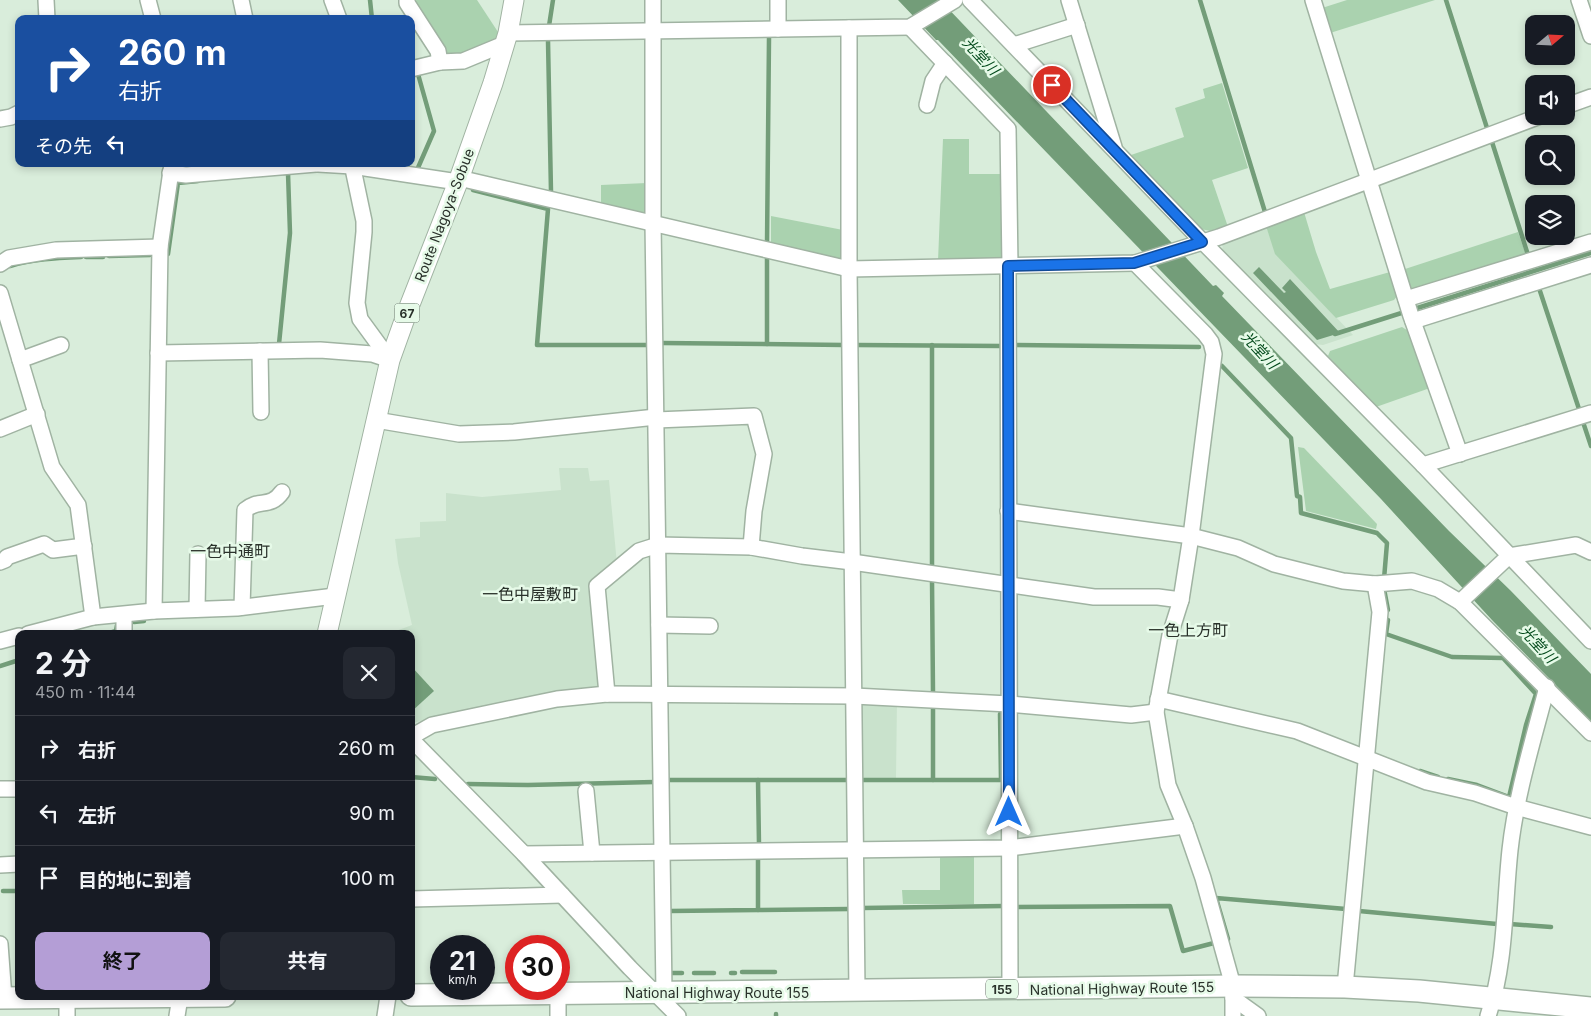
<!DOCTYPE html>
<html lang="ja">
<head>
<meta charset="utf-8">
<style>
	:root { --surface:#171b24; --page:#242831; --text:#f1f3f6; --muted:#9ea1a6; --line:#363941; --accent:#b49ed6 }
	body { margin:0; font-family:Inter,"Noto Sans JP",sans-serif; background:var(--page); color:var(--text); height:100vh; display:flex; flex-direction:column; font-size:19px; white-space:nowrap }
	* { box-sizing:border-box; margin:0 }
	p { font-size:16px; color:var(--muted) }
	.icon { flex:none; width:28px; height:28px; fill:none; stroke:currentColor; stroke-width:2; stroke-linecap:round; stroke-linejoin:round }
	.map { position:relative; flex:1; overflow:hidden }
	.sheet { position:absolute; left:15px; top:630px; width:400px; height:370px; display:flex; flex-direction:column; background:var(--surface); border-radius:10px; box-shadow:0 2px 8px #0003 }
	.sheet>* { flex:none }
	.guide { position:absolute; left:15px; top:15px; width:400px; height:152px; border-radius:10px; box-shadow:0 2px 8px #0003; background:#1a4fa0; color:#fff; overflow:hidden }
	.needle { width:32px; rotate:71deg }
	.fabs { position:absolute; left:1525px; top:15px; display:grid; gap:10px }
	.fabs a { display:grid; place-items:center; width:50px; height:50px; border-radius:10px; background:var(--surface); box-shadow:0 2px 8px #0003; font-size:25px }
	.speed { position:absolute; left:430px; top:935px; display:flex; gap:10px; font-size:25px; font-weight:700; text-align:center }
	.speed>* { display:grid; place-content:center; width:65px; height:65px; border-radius:50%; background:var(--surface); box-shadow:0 2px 8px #0003; line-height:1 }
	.speed small { font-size:12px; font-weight:400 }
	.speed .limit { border:8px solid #d22; background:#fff; color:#111 }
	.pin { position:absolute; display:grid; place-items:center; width:42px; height:42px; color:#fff; margin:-21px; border:2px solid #fff; border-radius:50%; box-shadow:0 1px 5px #0007 }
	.me { position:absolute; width:55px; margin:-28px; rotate:0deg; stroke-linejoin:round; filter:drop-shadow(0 0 4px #0008) }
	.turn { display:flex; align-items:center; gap:18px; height:105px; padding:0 20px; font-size:22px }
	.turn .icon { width:65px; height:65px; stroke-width:2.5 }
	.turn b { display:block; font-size:35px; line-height:42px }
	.then { display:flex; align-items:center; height:48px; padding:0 20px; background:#0003; gap:10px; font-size:19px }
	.round { display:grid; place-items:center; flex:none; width:52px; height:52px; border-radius:10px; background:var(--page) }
	.overview { display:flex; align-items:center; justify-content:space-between; height:85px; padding:0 20px }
	h1 { font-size:30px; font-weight:700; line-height:38px }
	.button { display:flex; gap:10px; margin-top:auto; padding:10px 20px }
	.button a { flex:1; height:58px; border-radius:10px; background:var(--accent); color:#111; font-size:20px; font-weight:700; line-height:58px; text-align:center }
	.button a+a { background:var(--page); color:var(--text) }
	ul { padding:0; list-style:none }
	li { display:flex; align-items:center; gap:15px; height:65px; padding:0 20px; border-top:1px solid var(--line) }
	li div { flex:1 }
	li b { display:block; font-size:19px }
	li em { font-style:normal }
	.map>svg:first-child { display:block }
	.built { fill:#c9e2cc }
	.green { fill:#aad2af }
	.water { fill:#739d79 }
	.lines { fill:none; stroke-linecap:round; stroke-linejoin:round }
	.stream { stroke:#739d79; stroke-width:4.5 }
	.minor-casing { stroke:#a0b3a2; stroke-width:18 }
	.major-casing { stroke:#a0b3a2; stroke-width:21 }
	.highway-casing { stroke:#a0b3a2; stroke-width:24 }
	.minor { stroke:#fff; stroke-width:15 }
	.major { stroke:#fff; stroke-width:19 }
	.highway { stroke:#fff; stroke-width:21 }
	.route-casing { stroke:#114b97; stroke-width:12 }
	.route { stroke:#1a73e8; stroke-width:9 }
	.labels { text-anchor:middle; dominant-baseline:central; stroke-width:5; stroke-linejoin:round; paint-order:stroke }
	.shield { fill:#e6fae8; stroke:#626e64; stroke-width:1 }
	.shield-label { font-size:12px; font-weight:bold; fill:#2a322b }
	.street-label { font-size:14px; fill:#2a322b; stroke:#e6fae8 }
	.water-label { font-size:15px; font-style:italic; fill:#044b1c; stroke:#e6fae8 }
	.quarter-label { font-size:16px; fill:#2a322b; stroke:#e6fae8 }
</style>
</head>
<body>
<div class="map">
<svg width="1591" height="1016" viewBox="0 0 1591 1016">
	<rect width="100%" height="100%" fill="#d9eddb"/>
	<g class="built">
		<path d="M1266 226 1276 254 1353 335 1323 345 1315 344 1222 253 1223 242Z"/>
		<path d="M559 468H588L590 481 609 480 617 564 592 585 601 682 595 688 557 692 412 723 411 721V634H397L396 631 412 625 398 563 395 539 420 537V522L446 521V493L482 497 561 490Z"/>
		<path d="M867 699 897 701 896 778H861L859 706Z"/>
	</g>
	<g class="green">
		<path d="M412 0H477L498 32 496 38 462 54H447Z"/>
		<path d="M1347 0H1435L1330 33 1322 8Z"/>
		<path d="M1222 83 1248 168 1212 180 1228 227 1215 232 1196 228 1131 155 1184 137 1175 108 1205 98 1203 89Z"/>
		<path d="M943 139H969V174H1002L1004 258 1002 260 938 261Z"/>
		<path d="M647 183V212L643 214 601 204V185Z"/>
		<path d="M1304 212 1316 252 1330 289 1390 272 1398 295 1394 300 1336 318 1275 254 1266 226Z"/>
		<path d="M771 216 843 230V256L838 260 771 246Z"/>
		<path d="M1518 232 1527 258 1416 294 1409 290 1402 270Z"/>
		<path d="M1402 327 1410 332 1430 388 1376 407 1328 356 1330 351Z"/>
		<path d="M1298 447 1304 448 1377 524 1376 529 1306 511Z"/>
		<path d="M974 853V904H903L902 890H940V854Z"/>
	</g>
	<g class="water">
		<path d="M898 0H940L1213 286 1216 285 1224 293 1222 296 1449 531 1510 590 1591 674V721L1492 620 1381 499 938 40H936Z"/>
		<path d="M1259 267 1284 293 1286 292 1282 288 1290 279 1340 333 1317 340 1253 273Z"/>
		<path d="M411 666 434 691 411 712Z"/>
	</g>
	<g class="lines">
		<g class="stream">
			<path d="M370 0 372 19"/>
			<path d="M1200 0 1265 212"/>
			<path d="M1446 0 1487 128"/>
			<path d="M549 26 553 0"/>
			<path d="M548 41 551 192"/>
			<path d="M1492 142 1528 255"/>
			<path d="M181 166V164"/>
			<path d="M417 170 434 131 418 74"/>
			<path d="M473 190 548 209 537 345H650"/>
			<path d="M767 244 769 38"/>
			<path d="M168 254 178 183 198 181"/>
			<path d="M109 256 150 255"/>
			<path d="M86 257H103"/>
			<path d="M10 266C32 259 57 258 81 257"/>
			<path d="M1538 285 1579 409"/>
			<path d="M1335 334 1591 253"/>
			<path d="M662 343 844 345"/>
			<path d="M279 344 290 233 288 173H283"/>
			<path d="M767 344V258"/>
			<path d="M857 345 1002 346"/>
			<path d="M932 345V570"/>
			<path d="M1014 345 1199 347"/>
			<path d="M1222 366 1291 438 1297 496 1300 497 1301 513 1377 533 1387 543 1384 579"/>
			<path d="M1583 422 1591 446"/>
			<path d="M932 579 933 693"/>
			<path d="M1384 589 1388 610"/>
			<path d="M1388 620 1386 634 1452 657 1503 658 1536 694 1526 725 1509 797 1477 785 1448 779"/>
			<path d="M134 622 144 621"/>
			<path d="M106 634 116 631 117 625"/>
			<path d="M0 666 19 660"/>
			<path d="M933 704V780"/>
			<path d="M1420 771 1438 777"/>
			<path d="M411 777 435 779"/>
			<path d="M667 780H848"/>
			<path d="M758 780 759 845"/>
			<path d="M861 780H1001L1000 714"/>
			<path d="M468 784 528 785 654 782"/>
			<path d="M3 891H19"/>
			<path d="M1016 907 1170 906 1183 951 1214 943"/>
			<path d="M862 908 1004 906"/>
			<path d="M758 910 849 909"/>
			<path d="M670 911 758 910V855"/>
			<path d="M1359 911 1497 924"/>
			<path d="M1510 924 1551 927"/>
			<path d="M1228 939 1216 898 1346 909"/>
			<path d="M742 972H775"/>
			<path d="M672 973H682"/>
			<path d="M694 973H714"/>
			<path d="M731 973H735"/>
			<path d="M776 1016V1014"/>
		</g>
		<defs>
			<g id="minor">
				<path d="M46 0 47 19"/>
				<path d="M148 0 153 19"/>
				<path d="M241 0 245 19"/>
				<path d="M332 0 339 19"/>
				<path d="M407 0V3L438 51 440 62"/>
				<path d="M653 0V223L664 992"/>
				<path d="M970 0 1202 241 1423 465 1591 641"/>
				<path d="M1069 0 1114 147"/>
				<path d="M1313 0 1411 316 1460 454"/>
				<path d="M1579 0 1591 36"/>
				<path d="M910 27 1008 129 1010 266"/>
				<path d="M849 28V269L857 991"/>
				<path d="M778 29V0"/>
				<path d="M508 33 910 27 955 0"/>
				<path d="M1014 45 1077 25"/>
				<path d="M411 69 440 62 463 61 504 44"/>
				<path d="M927 105 933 81 945 63"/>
				<path d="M1566 106 1591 97"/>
				<path d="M0 119 11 117 19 113"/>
				<path d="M318 164 352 166 458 182"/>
				<path d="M352 164 364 221V232L357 303 360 319 390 360"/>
				<path d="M170 173 186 175 316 164"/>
				<path d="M459 178 849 269 1135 263 1219 237 1540 116"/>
				<path d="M1135 263 1205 334 1211 342 1214 354 1191 536 1181 600 1170 635 1156 712 1168 785 1185 826 1203 878 1233 986V1016"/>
				<path d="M0 264 9 258 56 250 160 247"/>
				<path d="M1008 266 1010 989"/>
				<path d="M0 293 52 467 78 505 93 617"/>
				<path d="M1406 299 1591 242"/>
				<path d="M1413 321 1591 265"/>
				<path d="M260 351 261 412"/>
				<path d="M158 353 320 350 372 354 390 360"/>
				<path d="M20 360 61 345"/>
				<path d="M376 420 459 434 514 432 656 417"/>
				<path d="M656 420 754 416 764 454 754 511 751 547"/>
				<path d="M0 429 37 414"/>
				<path d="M1423 465 1591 413"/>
				<path d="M1008 511 1191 536 1238 548 1274 564 1314 574 1343 581 1375 584"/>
				<path d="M0 562 5 560 7 557 44 544 53 550 84 546"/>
				<path d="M1460 602 1509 556 1576 545 1591 552"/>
				<path d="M242 607 245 510C259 498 270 509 282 492"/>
				<path d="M197 609 198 554"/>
				<path d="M154 611 160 247 172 164"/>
				<path d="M659 625 710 626"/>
				<path d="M28 634 93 617 154 611 237 608 335 596"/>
				<path d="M124 634V615"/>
				<path d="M0 641 19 636"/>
				<path d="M607 694 597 586 639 551 658 545 751 547 802 556 852 562 1094 597H1158L1181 600"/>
				<path d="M1158 699 1297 731 1427 782 1475 793 1516 807 1591 827"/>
				<path d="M411 737 432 725 557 699 607 694 854 696 1009 704 1131 715 1156 712"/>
				<path d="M411 739 524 854 630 968 678 1016"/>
				<path d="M0 789H19"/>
				<path d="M586 791 592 853"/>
				<path d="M524 854 1009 848 1185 826"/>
				<path d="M0 865 19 864"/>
				<path d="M411 899 562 895"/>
				<path d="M0 944 4 998"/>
				<path d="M1345 987 1380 612 1375 584 1412 581 1438 589 1460 602 1591 733"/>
				<path d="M558 993V1016"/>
				<path d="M67 997V1016"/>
				<path d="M1233 998 1258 1016"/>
				<path d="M177 1016 180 997"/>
				<path d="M385 1016 388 996"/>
				<path d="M1488 1016C1506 963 1504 906 1510 850 1516 795 1533 741 1547 687"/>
			</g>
			<path id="major" d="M327 634 390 360 409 307 458 182 493 83 508 33 514 0"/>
			<g id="highway">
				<path d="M411 995 1233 986 1345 987 1419 991 1591 1008"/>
				<path d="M0 998 225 996"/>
			</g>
		</defs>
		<use href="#minor" class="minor-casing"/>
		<use href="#major" class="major-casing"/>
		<use href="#highway" class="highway-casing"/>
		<use href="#minor" class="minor"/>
		<use href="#major" class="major"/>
		<use href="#highway" class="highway"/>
	</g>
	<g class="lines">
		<defs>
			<path id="route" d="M1009 812 1008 266 1134 263 1202 242 1052 85"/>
		</defs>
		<use href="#route" class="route-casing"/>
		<use href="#route" class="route"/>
	</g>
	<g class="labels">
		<g class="shield">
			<rect x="394.5" y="303.5" width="25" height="19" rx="4"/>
			<rect x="986" y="979.5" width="32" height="19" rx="4"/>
		</g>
		<g class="shield-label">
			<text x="407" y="313">67</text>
			<text x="1002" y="989">155</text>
		</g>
		<g class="street-label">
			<text transform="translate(444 215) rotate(-69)">Route Nagoya-Sobue</text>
			<text transform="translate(1122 988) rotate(-1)">National Highway Route 155</text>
			<text x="717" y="992">National Highway Route 155</text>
		</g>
		<g class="water-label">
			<text transform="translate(981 56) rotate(47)">光堂川</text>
			<text transform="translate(1260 350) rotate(47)">光堂川</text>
			<text transform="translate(1538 644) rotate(47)">光堂川</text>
		</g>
		<g class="quarter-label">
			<text x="230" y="551">一色中通町</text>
			<text x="530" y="594">一色中屋敷町</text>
			<text x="1188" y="630">一色上方町</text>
		</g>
	</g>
</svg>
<div class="fabs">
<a><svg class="needle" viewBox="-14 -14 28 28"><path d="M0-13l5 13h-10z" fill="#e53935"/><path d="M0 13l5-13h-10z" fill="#9ea1a6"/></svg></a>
<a><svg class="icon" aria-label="sound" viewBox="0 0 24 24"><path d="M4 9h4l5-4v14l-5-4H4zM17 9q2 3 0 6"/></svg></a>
<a><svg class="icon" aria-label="search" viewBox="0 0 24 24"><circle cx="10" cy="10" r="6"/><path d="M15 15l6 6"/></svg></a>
<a><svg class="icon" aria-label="layers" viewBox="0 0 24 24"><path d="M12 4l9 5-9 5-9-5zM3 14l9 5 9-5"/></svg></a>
</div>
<div class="speed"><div>21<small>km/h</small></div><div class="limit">30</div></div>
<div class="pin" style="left:1052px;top:85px;background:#d93025"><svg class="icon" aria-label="arrive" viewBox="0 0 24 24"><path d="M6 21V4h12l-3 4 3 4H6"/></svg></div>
<svg class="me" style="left:1009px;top:812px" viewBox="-20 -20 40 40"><path d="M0-17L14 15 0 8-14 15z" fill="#1a73e8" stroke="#fff" stroke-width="4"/></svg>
<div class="guide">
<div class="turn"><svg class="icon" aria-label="right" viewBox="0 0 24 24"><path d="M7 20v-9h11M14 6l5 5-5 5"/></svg><div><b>260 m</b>右折</div></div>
<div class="then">その先<svg class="icon" aria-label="left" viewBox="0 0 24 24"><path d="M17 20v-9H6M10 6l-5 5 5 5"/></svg></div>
</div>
<section class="sheet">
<div class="overview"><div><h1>2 分</h1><p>450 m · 11:44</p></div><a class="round"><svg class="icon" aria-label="close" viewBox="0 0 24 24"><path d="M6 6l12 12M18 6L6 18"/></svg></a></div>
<ul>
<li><svg class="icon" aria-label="right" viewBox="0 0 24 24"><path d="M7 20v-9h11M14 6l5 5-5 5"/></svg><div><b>右折</b></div><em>260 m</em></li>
<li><svg class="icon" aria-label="left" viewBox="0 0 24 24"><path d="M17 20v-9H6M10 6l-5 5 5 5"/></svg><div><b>左折</b></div><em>90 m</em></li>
<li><svg class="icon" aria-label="arrive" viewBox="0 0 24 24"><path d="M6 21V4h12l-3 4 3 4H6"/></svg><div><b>目的地に到着</b></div><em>100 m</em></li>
</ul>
<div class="button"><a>終了</a><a>共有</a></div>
</section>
</div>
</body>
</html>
